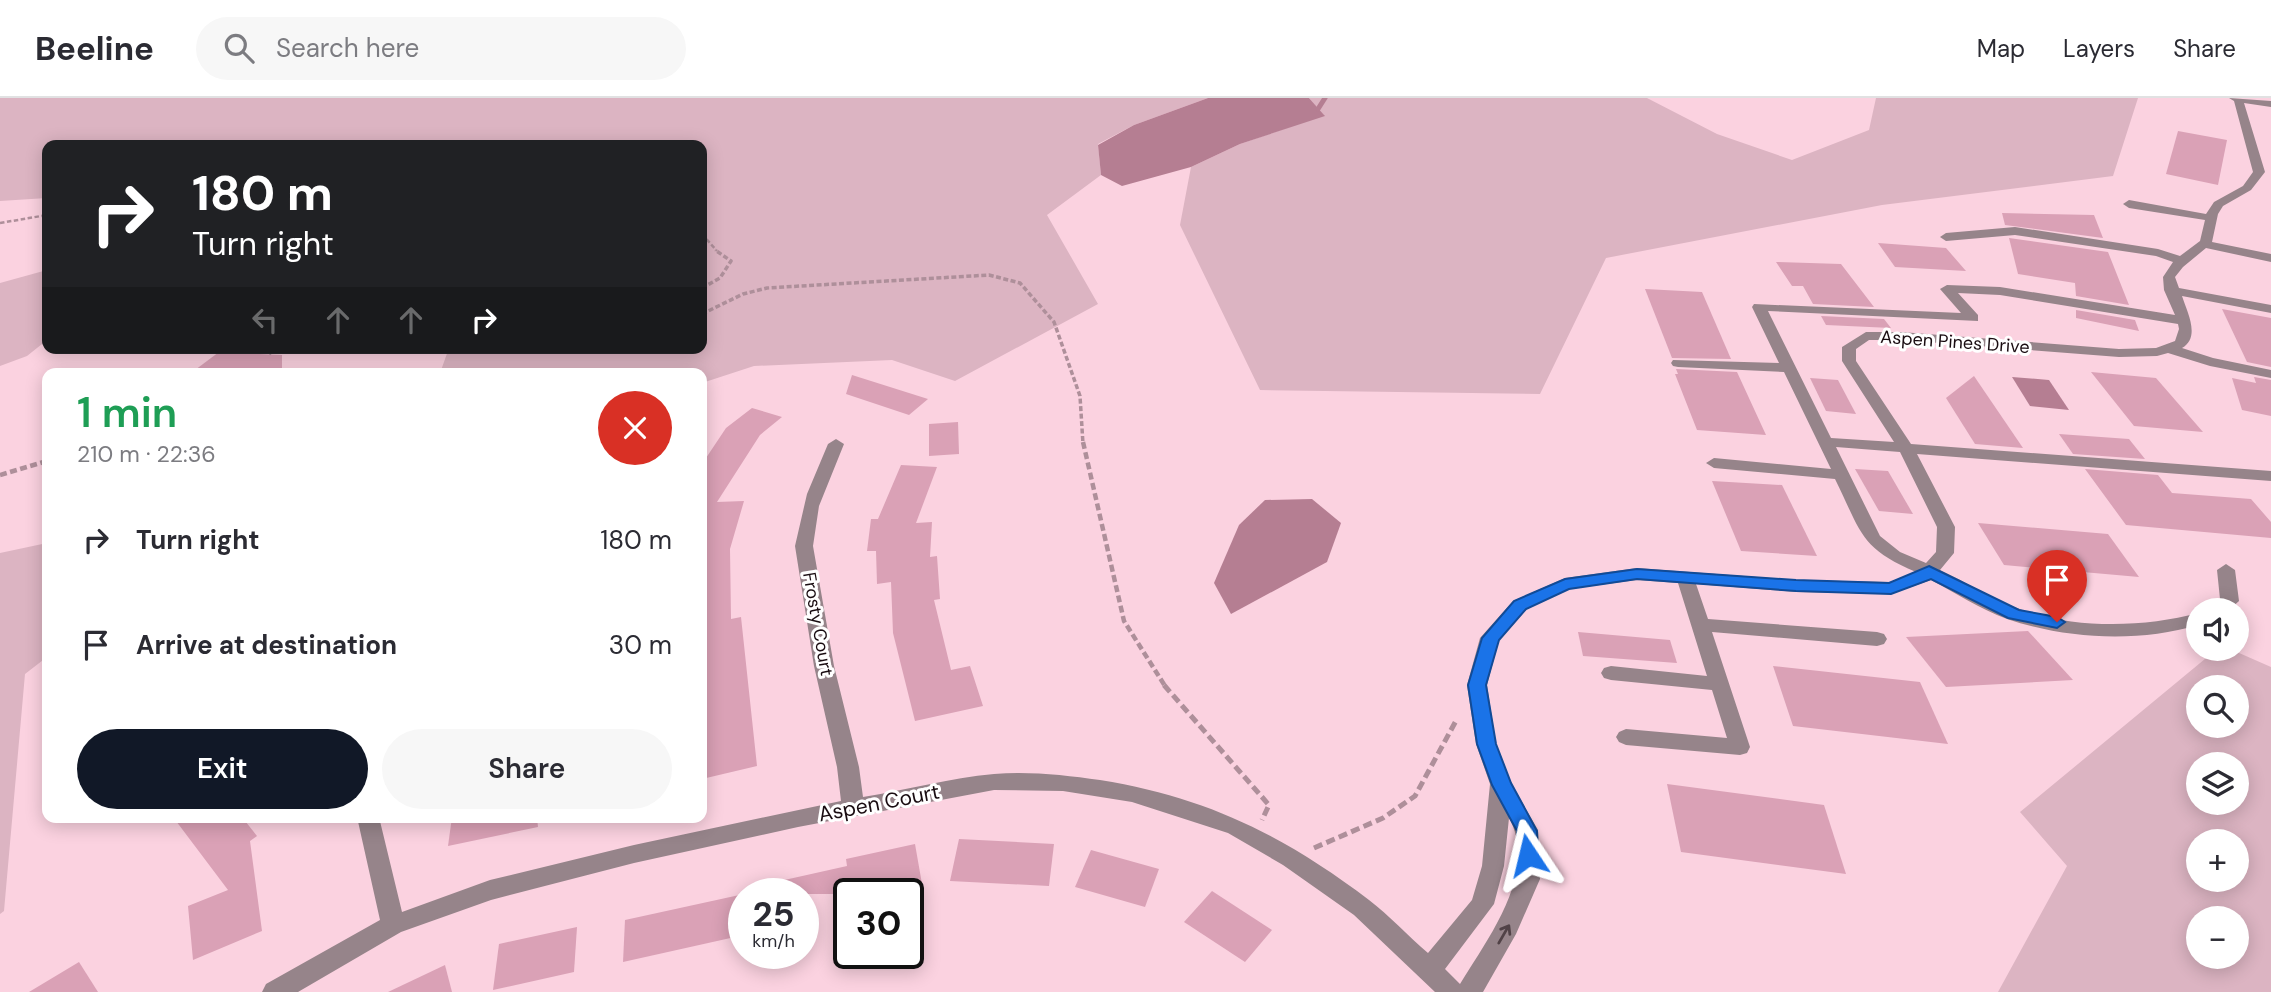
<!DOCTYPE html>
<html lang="en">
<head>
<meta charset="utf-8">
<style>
	:root { --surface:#fff; --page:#f7f7f7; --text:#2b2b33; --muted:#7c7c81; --line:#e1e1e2; --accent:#111827 }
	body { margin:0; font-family:"DM Sans",sans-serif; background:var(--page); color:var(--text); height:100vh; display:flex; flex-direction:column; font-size:26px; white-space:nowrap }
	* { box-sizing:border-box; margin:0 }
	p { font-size:23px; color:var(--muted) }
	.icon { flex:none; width:38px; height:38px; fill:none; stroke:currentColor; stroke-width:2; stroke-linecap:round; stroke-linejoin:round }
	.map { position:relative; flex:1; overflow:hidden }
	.details { position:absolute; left:42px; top:270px; width:665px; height:455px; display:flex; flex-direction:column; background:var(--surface); border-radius:14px; box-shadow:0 4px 18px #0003 }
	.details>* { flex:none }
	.hud { position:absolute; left:42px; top:42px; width:665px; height:214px; border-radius:14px; box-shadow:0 4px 18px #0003; background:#202124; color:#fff; overflow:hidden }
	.tools { position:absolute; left:2186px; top:500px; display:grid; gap:14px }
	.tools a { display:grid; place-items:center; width:63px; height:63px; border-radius:50%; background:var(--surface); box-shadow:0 4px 18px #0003; font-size:35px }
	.speed { position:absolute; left:728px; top:780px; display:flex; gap:14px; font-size:35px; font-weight:700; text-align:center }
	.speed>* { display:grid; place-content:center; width:91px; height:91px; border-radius:50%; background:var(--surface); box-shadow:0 4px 18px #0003; line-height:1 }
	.speed small { font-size:18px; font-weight:400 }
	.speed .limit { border:4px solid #111; border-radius:10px; background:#fff; color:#111 }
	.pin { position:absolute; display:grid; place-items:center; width:60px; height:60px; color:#fff; margin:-72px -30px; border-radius:50% 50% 50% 0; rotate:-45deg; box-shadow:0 0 7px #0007 }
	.pin .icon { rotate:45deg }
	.me { position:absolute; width:77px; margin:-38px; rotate:350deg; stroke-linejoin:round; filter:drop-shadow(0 0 5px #0008) }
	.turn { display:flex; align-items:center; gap:24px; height:147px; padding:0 35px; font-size:32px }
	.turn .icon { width:91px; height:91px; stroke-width:2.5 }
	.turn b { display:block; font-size:49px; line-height:60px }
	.lanes { display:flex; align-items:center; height:66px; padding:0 35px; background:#0003; justify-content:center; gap:35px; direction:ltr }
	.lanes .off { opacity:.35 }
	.round { display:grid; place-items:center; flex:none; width:74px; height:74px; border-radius:37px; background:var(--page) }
	.headline { display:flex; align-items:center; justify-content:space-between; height:119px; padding:0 35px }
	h1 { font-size:42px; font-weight:600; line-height:52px; color:#1e9e55 }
	.cta { display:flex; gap:14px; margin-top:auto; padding:14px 35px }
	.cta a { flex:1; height:80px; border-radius:42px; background:var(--accent); color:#fff; font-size:28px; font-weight:600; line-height:80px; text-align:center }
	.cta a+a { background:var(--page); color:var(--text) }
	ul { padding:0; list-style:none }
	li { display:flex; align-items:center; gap:21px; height:105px; padding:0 35px }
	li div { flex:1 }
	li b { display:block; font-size:26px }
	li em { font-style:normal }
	header { display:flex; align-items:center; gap:42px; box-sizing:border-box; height:98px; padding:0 35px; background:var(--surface); border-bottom:2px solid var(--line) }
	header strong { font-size:33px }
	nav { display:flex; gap:38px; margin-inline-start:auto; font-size:24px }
	.search { width:490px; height:63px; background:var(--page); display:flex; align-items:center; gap:18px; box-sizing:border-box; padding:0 24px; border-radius:38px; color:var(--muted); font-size:26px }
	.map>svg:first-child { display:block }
	.green { fill:#dcb4c2; fill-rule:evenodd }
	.water { fill:#b57e92 }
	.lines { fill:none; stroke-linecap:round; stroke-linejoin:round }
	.stream { stroke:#b57e92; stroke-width:5 }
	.building { fill:#daa1b6 }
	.path-far3 { stroke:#ae8f9a; stroke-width:2.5; stroke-dasharray:4.5 2.5; stroke-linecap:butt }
	.path-far2 { stroke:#ae8f9a; stroke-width:3.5; stroke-dasharray:5 2.5; stroke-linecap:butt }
	.path-far1 { stroke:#ae8f9a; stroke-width:4.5; stroke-dasharray:7 3.5; stroke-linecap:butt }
	.path { stroke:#ae8f9a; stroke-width:5; stroke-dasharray:9 4.5; stroke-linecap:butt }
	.minor { fill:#96848a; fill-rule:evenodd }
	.oneway { stroke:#514247 }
	.route { fill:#1a73e8; stroke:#114b97; stroke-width:2 }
	.labels { text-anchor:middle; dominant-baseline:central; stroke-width:6; stroke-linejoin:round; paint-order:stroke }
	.street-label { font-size:18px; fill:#190c11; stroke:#fff }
	.near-street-label { font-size:21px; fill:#190c11; stroke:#fff }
</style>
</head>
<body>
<header>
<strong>Beeline</strong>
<div class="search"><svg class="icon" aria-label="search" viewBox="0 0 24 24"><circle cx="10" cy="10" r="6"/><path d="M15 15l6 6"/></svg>Search here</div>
<nav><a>Map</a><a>Layers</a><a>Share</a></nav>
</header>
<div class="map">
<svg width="2271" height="894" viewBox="0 0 2271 894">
	<rect width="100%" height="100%" fill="#fbd2e0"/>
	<g class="green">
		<path d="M0 0H1208L1134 27 1098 46 1101 77 1047 117 1098 206 955 283 892 262 754 268 702 285V275H440L449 250H702V168L706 155 702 150V47H47V100L0 103Z"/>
		<path d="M1309 0H1647L1717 36 1792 62 1869 32 1876 0H2138L2113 78 1882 107 1606 160 1540 296 1260 292 1180 127 1191 69 1240 46 1324 17Z"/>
		<path d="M47 172V242L27 258 0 268V185Z"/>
		<path d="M47 445V559L25 576 4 813 0 816V455Z"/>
		<path d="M2217 551H2230L2271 569V894H1998L2067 768 2020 714ZM2198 590H2236V628H2198ZM2198 667H2236V705H2198ZM2198 744H2236V782H2198ZM2198 821H2236V859H2198Z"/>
	</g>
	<g class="water">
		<path d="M1208 0H1309L1325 18 1240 46 1191 69 1122 88 1101 77 1098 47 1134 27Z"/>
		<path d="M2012 279 2049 282 2069 312 2030 308Z"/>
		<path d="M1312 401 1341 425 1327 464 1231 516 1214 485 1239 427 1265 402Z"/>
	</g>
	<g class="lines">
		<path class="stream" d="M1318 11 1325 0"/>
	</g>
	<g class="building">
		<path d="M2178 33 2227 42 2218 87 2166 76Z"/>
		<path d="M2002 115 2094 117 2103 140 2005 127Z"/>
		<path d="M2009 140 2108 154 2129 207 2076 198 2075 185 2018 176Z"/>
		<path d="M1878 145 1946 150 1966 173 1895 169Z"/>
		<path d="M1776 164 1841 166 1874 209 1813 206 1803 188H1792Z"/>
		<path d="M1645 191 1702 194 1731 261 1672 260Z"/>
		<path d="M2222 211 2271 220V269L2247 264Z"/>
		<path d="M2076 212 2135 222 2139 233 2076 220Z"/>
		<path d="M1821 218 1884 221 1891 230 1826 227Z"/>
		<path d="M219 254 282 257V275H191Z"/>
		<path d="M1676 271 1737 274 1766 337 1697 332 1675 276H1678Z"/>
		<path d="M2091 274 2156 280 2203 334 2134 328Z"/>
		<path d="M852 277 928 301 909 317 846 296Z"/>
		<path d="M1974 278 2023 350 1975 346 1946 300Z"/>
		<path d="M2254 279 2271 282V318L2242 312 2232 280 2256 285Z"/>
		<path d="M1810 280 1838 282 1856 316 1826 313Z"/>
		<path d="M752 310 782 319 760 337 717 404 744 403 730 451 731 521 741 519 757 668 702 681V366L726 330Z"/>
		<path d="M958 324 959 356 929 358V326Z"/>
		<path d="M2059 336 2129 341 2145 361 2073 356Z"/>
		<path d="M901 367 937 369 916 425 932 424 930 459 937 458 940 501 934 502 951 572 970 568 983 608 915 623 893 535 891 484 877 486 876 453H867L871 421H878Z"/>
		<path d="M1855 371 1888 373 1913 416 1879 413Z"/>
		<path d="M2085 371 2158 377 2172 395 2251 401 2271 424V440L2126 427Z"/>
		<path d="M1712 383 1782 387 1817 458 1741 453Z"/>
		<path d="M1978 425 2108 436 2139 479 2004 467Z"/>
		<path d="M2028 533 2073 582 1946 589 1906 539Z"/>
		<path d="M1578 534 1670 542 1677 565 1583 558Z"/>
		<path d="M1773 568 1920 584 1948 646 1793 628Z"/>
		<path d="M1667 686 1824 707 1846 776 1681 754Z"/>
		<path d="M173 719H242L257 738 250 743 262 833 193 862 188 808 228 792Z"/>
		<path d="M452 719H537L538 729 448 748Z"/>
		<path d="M959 741 1054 746 1049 788 950 783Z"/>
		<path d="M915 746 922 786 874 796H763L762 787 847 768 846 761Z"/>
		<path d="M1091 752 1159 771 1145 809 1075 789Z"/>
		<path d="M1212 793 1272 832 1245 864 1184 824Z"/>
		<path d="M744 796V837L623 864 625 822Z"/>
		<path d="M577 829 574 874 493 892 499 846Z"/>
		<path d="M79 864 98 894H29Z"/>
		<path d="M445 867 452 894H388Z"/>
	</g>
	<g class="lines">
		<g class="path-far3">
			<path d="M0 125 47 117"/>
			<path d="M702 136 717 153"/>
		</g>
		<g class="path-far2">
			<path d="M702 190 720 180 731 163 715 152"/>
			<path d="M702 216 743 196 767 190 989 177 1020 185 1054 224 1080 298 1083 346"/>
			<path d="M269 256 276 250"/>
		</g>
		<g class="path-far1">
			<path d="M1083 344 1124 523 1165 588"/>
			<path d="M0 377 47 363"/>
		</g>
		<g class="path">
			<path d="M1164 587 1269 707 1262 722"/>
			<path d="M1314 750 1383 720 1415 698 1457 621"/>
		</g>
		<g class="minor">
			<path d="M2229 0 2271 3V9L2244 5 2265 74 2251 92 2223 108 2218 116 2212 144 2271 156V164L2206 150 2183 169 2175 179 2179 190 2271 207V215L2182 198C2187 214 2201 239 2182 250L2213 260 2271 272V280L2210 268 2168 255 2157 258 2119 259 1901 242H1869L1856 251V263L1911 346 2271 373V383L1917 356 1955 429 1954 455 1940 472C1966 484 1990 500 2017 510 2071 531 2143 530 2198 515V527C2138 545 2066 541 2007 521 1980 511 1956 495 1931 482L1891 496 1796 494 1696 486 1708 521 1877 534 1884 536 1887 541 1884 546 1877 548 1712 534 1750 649 1747 655 1740 657 1626 647 1619 644 1616 639 1619 634 1626 631 1727 640 1712 592 1611 582 1604 580 1601 575 1604 570 1611 568 1707 578 1678 485 1637 482 1569 491 1527 511 1499 542 1487 587 1496 646 1511 685 1538 732 1540 781 1516 836 1483 894H1435L1354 817 1283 767 1228 735 1132 704 1063 693 994 692 798 729 634 765 491 802 401 834 298 894H262L266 886 380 822 357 719H379L402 814 490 782 634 747 841 703 837 669 814 568 795 448 807 396 828 346 836 341 844 346 819 408 813 448 834 568 859 669 863 699C906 692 950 680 994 676 1028 673 1065 677 1100 682 1206 699 1283 737 1369 802 1389 817 1408 838 1428 855L1472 802 1482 768 1490 686 1476 646 1467 587 1480 540 1513 503 1565 480 1637 470 1796 482 1890 484 1916 474C1859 450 1861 433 1835 381L1714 370 1706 365 1714 360 1831 371 1784 274 1678 269 1673 268 1671 265 1673 262 1779 265 1752 209 1754 206 1961 215 1940 191 1947 187 2000 189 2175 217 2164 192 2163 179 2173 164 2156 158 2015 137 1946 143 1940 139 1946 135 2015 129 2158 151 2180 158 2200 143 2205 122 2129 110 2123 106 2129 102 2206 116 2214 104 2243 88 2253 74 2234 3ZM1958 195 2000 197 2178 226 2179 231 2175 243 2156 250 2119 251 1901 234H1866L1842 249V263L1894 344 1831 340 1768 213 1978 223V217ZM1836 349 1900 354 1937 429 1936 454 1926 465 1900 454 1880 438ZM1509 720C1539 774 1488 840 1460 886L1445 871 1494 806 1504 768Z"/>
			<path d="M2226 466 2235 472 2239 503 2228 513H2206L2220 501 2217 472Z"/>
		</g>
	</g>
	<defs><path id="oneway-shaft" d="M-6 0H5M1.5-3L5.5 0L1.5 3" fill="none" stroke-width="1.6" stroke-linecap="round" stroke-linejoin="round" transform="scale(1.75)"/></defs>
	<use class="oneway" href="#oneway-shaft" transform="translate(1504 836) rotate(-60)"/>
	<path class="route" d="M1929 468 2019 512 2057 519 2065 524 2057 530 2008 520 1931 481 1891 496 1796 493 1637 481 1569 491 1526 511 1499 542 1486 587 1496 646 1511 685 1537 733 1538 757 1535 763 1528 765 1520 763 1517 757V733L1492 687 1477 646 1468 587 1482 540 1514 503 1565 481 1637 471 1796 482 1889 485Z"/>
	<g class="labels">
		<g class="street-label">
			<text transform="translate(1955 244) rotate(4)">Aspen Pines Drive</text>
			<text transform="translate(818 526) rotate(80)">Frosty Court</text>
		</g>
		<g class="near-street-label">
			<text transform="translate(879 705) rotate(-11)">Aspen Court</text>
		</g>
	</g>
</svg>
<div class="tools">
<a><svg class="icon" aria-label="sound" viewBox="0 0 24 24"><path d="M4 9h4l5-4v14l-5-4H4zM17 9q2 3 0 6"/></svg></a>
<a><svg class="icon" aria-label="search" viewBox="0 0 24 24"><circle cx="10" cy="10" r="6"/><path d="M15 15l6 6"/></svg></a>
<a><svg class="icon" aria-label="layers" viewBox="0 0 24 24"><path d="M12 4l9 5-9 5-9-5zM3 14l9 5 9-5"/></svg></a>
<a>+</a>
<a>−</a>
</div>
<div class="speed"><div>25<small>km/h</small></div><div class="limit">30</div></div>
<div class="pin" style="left:2057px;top:524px;background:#d93025"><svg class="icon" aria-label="arrive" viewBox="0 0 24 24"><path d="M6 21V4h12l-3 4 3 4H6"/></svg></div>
<svg class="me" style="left:1528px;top:757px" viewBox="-20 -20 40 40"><path d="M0-17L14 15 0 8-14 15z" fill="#1a73e8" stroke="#fff" stroke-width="4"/></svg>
<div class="hud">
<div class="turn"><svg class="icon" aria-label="right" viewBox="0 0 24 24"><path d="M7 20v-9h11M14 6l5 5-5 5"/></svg><div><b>180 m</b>Turn right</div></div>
<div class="lanes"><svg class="icon off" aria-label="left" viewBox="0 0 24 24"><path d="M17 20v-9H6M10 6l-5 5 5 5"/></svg><svg class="icon off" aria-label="ahead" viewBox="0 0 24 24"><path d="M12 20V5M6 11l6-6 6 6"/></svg><svg class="icon off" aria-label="ahead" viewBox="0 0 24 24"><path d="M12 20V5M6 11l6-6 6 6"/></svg><svg class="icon" aria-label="right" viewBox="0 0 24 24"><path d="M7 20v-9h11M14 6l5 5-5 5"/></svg></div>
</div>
<section class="details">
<div class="headline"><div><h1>1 min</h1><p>210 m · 22:36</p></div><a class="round" style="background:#d93025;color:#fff"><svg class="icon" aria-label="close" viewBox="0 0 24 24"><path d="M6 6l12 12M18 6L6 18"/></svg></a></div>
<ul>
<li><svg class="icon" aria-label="right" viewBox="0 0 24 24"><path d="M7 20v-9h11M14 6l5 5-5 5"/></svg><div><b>Turn right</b></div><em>180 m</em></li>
<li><svg class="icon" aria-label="arrive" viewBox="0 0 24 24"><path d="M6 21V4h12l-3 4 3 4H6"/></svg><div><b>Arrive at destination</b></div><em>30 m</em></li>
</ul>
<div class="cta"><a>Exit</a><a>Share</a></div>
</section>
</div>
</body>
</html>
